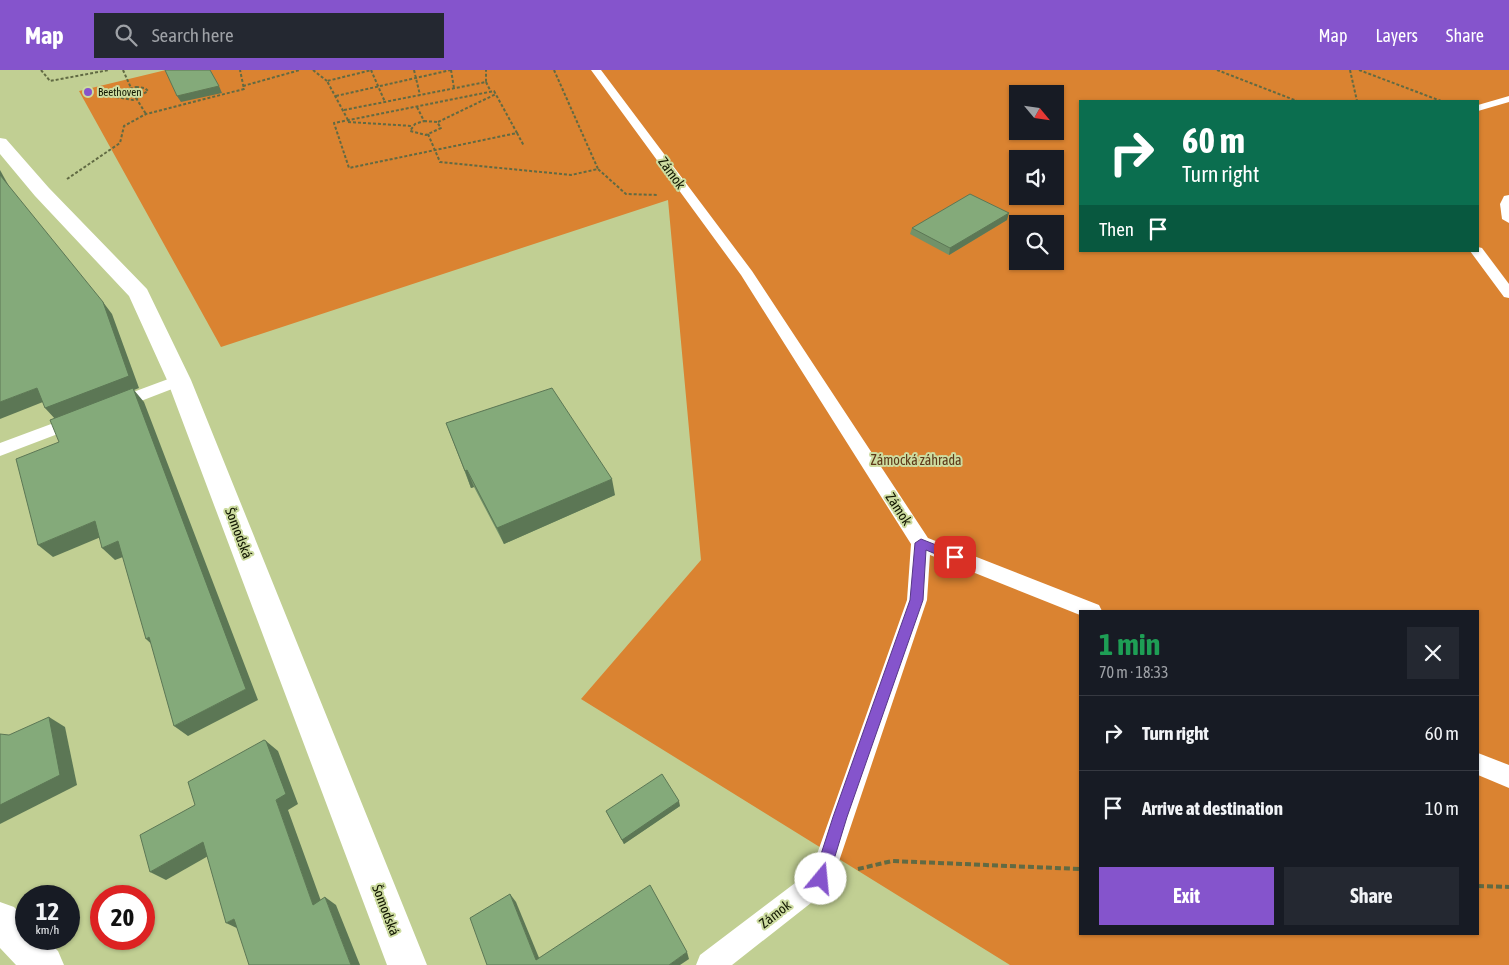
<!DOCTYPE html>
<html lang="en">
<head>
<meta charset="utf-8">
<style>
	:root { --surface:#171b24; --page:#242831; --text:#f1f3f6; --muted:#9ea1a6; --line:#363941; --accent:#8554cc }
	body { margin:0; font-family:"Asap Condensed",sans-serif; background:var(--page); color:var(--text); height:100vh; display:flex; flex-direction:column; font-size:19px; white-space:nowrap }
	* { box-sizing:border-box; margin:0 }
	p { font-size:16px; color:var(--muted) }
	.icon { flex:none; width:28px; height:28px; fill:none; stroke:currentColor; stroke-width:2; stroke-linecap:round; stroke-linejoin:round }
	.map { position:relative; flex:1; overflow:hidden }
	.drawer { position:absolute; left:1079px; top:540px; width:400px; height:325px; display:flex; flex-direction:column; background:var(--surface); border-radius:0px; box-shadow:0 1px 4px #0004 }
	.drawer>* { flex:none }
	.banner { position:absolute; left:1079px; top:30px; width:400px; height:152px; border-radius:0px; box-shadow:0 1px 4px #0004; background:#0b6e4f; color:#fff; overflow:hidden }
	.needle { width:32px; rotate:119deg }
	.tools { position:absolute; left:1009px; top:15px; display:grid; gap:10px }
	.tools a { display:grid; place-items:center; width:55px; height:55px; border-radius:0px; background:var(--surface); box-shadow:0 1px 4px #0004; font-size:25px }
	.speed { position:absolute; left:15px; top:815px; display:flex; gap:10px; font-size:25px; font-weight:700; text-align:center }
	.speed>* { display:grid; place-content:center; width:65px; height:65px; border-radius:50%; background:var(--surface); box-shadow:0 1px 4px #0004; line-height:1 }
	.speed small { font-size:12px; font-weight:400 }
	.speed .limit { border:8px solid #d22; background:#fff; color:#111 }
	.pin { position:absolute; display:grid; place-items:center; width:42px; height:42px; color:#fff; margin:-21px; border-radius:10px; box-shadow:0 2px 8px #0006 }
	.me { position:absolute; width:55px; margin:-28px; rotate:17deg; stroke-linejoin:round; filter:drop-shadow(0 0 4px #0008) }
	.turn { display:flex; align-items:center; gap:18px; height:105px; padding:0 20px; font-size:22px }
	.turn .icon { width:65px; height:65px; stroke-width:2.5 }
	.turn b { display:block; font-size:35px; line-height:42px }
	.then { display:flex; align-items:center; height:48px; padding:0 20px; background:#0003; gap:10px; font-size:19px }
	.round { display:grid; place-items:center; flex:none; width:52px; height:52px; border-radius:0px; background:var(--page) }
	.summary { display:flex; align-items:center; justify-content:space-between; height:85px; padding:0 20px }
	h1 { font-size:30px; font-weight:700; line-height:38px; color:#1e9e55 }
	.primary-button { display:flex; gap:10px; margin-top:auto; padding:10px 20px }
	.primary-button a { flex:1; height:58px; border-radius:0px; background:var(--accent); color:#fff; font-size:20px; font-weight:700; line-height:58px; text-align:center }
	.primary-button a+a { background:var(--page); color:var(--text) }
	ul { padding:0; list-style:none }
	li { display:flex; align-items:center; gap:15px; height:75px; padding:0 20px; border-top:1px solid var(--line) }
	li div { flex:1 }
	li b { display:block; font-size:19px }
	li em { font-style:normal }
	header { display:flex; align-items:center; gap:30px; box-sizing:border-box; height:70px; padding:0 25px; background:var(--accent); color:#fff }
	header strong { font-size:24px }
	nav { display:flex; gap:28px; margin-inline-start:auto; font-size:18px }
	.search { width:350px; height:45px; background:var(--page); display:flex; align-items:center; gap:12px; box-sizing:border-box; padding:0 18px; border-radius:0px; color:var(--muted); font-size:19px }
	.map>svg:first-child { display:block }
	.green { fill:#da8331; fill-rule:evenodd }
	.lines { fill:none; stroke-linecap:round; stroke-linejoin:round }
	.path-far1 { stroke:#616a43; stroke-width:2; stroke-dasharray:3 2; stroke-linecap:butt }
	.path { stroke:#616a43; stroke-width:4; stroke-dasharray:6 3; stroke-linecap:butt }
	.service { fill:#fff; fill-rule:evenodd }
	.minor { fill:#fff; fill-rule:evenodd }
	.wall { fill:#729269 }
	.shaded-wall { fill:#5c7755 }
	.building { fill:#84aa7a; stroke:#5c7755 }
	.route { fill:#8554cc; stroke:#563785 }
	.poi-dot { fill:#8554cc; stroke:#cddca0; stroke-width:2 }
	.labels { text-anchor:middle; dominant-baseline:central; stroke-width:4; stroke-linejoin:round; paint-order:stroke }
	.far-poi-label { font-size:11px; fill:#111601; stroke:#cddca0; text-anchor:start }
	.street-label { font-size:14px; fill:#111601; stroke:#cddca0 }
	.park-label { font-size:14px; fill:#5e3919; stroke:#cddca0 }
</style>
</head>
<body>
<header>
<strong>Map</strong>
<div class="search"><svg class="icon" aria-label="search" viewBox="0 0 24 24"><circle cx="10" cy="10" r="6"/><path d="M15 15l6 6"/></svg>Search here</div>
<nav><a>Map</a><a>Layers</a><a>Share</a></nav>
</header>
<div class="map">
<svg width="1509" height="895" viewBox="0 0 1509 895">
	<rect width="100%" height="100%" fill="#c1cf93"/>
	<path class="green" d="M166 0H1509V895H1010L581 629 701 490 668 130 221 277 79 21ZM1018 24H1055V61H1018ZM1080 31H1478V181H1080ZM1018 89H1055V126H1018ZM1018 154H1055V191H1018ZM1080 541H1478V864H1080Z"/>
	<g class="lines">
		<g class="path-far1">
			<path d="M41 0 50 11 109 0"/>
			<path d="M123 0 131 18"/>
			<path d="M313 0 327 11"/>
			<path d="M371 0 385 32"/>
			<path d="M414 0 420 25"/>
			<path d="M451 0 454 18"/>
			<path d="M554 0 598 99"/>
			<path d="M1217 0 1297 31"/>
			<path d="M1350 0 1357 31"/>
			<path d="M1359 0 1441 31"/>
			<path d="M486 12 491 22"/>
			<path d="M243 16 300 0"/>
			<path d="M136 17 145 18 148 21 133 30 116 27 121 21Z"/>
			<path d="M494 21 517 63 349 98 334 53Z"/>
			<path d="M336 26 451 0"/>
			<path d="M136 28 146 44"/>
			<path d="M417 37 424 51"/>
			<path d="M344 40 486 12V0"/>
			<path d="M348 50 327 11 372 0"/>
			<path d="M424 51 437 52 441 58 426 65 410 61 415 54Z"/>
			<path d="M348 52 412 56"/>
			<path d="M438 52 496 24"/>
			<path d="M517 63 524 76"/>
			<path d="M428 64 440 92 571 105 598 99 626 124 658 125"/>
			<path d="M67 109 120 73 124 56 146 44 244 19 240 0"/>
		</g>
		<g class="path">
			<path d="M858 799 892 791 1080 799"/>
			<path d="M1478 816 1509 817"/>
		</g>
		<g class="service">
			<path d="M591 0H601L752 201 928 468 1099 535 1102 541H1080V545L930 485 927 530 830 818 732 895H696L700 885 811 801 907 530 911 474 741 205Z"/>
			<path d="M1509 26V32L1478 41V35Z"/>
			<path d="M1509 125V153L1502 149 1500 134 1504 126Z"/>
			<path d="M1478 177 1482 178 1509 214V228L1504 227 1470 181H1478Z"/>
			<path d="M179 305 185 306 187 310 185 314 115 341 109 339 107 335 109 331Z"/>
			<path d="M78 344 84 346 86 350 84 354 0 386V373Z"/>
			<path d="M1478 683 1509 695V718L1478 705Z"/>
		</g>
		<g class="minor">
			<path d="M0 68 6 69 49 118 147 219 191 310 427 895H387L167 310 129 226 35 126 0 84Z"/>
			<path d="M0 832 14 837 26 850V869H46L58 881 64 895H16L0 878Z"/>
		</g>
	</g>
	<g class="wall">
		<path d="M1007 150 949 185 910 164 912 158Z"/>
		<path d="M446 353 615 425 504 474 474 417 471 418Z"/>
		<path d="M680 736 624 774 606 741Z"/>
	</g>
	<g class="shaded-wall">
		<path d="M219 16 222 23 181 32 177 26Z"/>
		<path d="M0 100 10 118 0 105Z"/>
		<path d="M1009 143 1007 150 949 185 950 178Z"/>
		<path d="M103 232 112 244 139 318 134 320 144 332 258 630 188 666 174 656 246 619 56 350 45 338Z"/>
		<path d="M37 318 48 330 0 349V332Z"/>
		<path d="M467 400 474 417 471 418 465 401Z"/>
		<path d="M612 409 615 425 504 474 497 458Z"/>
		<path d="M95 451 108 464 53 487 38 475Z"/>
		<path d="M118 471 131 484 115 490 102 478Z"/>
		<path d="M149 567 159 581 146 569Z"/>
		<path d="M49 647 65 657 77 715 0 754V735Z"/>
		<path d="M266 671 278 681 298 734 288 740 325 842 313 835 276 730Z"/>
		<path d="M679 731 680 736 624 774 622 770Z"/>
		<path d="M203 772 217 781 166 810 150 802Z"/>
		<path d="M510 824 516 832 542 895 536 890Z"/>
		<path d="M325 827 336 835 360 895H351Z"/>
		<path d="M234 849 241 860 226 853Z"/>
		<path d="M687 882 689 889 680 895H669Z"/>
	</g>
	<g class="building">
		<path d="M165 0H210L219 16 177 26Z"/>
		<path d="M0 105 103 232 129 306 45 338 37 318 0 332Z"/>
		<path d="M970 124 1009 143 950 178 912 158Z"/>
		<path d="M133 318 246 619 174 656 149 567 146 569 118 471 102 478 95 451 38 475 16 389 59 372 50 350Z"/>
		<path d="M552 318 612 409 497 458 467 400 465 401 446 353Z"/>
		<path d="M49 647 60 705 0 735V664L9 665Z"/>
		<path d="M264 670 266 671 286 724 276 730 313 835 325 827 351 895H249L234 849 226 853 203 772 150 802 140 765 195 735 188 712Z"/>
		<path d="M662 704 679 731 622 770 606 741Z"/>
		<path d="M650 815 687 882 669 895H487L470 848 510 824 536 890Z"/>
	</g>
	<path class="route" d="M921 469 959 484 961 487 955 492 926 480 923 530 847 747 828 809 826 814 821 817 815 814 813 809 833 747 910 530 915 473Z"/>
	<circle class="poi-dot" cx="88" cy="22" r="5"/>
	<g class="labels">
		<g class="far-poi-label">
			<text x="98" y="22">Beethoven</text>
		</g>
		<g class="street-label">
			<text transform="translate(672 103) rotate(54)">Zámok</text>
			<text transform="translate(899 439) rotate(57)">Zámok</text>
			<text transform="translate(239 463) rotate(69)">Šomodská</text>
			<text transform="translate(386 840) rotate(69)">Šomodská</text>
			<text transform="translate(775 844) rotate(-38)">Zámok</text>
		</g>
		<g class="park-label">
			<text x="916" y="390">Zámocká záhrada</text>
		</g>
	</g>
</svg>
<div class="tools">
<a><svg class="needle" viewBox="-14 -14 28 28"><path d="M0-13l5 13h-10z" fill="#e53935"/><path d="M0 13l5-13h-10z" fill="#9ea1a6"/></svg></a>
<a><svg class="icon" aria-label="sound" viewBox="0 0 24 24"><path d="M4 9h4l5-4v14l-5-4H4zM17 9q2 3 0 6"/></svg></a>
<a><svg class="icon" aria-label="search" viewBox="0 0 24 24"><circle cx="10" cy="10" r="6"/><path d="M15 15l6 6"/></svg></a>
</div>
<div class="speed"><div>12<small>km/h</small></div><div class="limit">20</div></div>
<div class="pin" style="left:955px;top:487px;background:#d93025"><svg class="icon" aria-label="arrive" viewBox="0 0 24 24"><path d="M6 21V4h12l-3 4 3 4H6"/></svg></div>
<svg class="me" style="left:821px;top:809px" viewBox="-20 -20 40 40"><circle r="19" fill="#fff"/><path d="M0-13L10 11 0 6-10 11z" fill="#8554cc"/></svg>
<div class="banner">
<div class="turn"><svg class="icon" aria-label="right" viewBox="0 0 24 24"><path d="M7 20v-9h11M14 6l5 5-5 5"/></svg><div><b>60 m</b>Turn right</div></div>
<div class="then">Then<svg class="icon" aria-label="arrive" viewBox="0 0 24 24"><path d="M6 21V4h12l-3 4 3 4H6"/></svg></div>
</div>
<section class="drawer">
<div class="summary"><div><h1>1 min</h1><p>70 m · 18:33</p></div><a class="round"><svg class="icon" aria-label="close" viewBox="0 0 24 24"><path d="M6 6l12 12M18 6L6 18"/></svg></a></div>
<ul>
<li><svg class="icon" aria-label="right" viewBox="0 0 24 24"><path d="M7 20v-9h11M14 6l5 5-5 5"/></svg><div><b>Turn right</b></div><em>60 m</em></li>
<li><svg class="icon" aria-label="arrive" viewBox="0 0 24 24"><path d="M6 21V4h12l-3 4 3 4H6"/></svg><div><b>Arrive at destination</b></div><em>10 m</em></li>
</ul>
<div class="primary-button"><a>Exit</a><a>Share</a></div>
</section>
</div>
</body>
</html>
